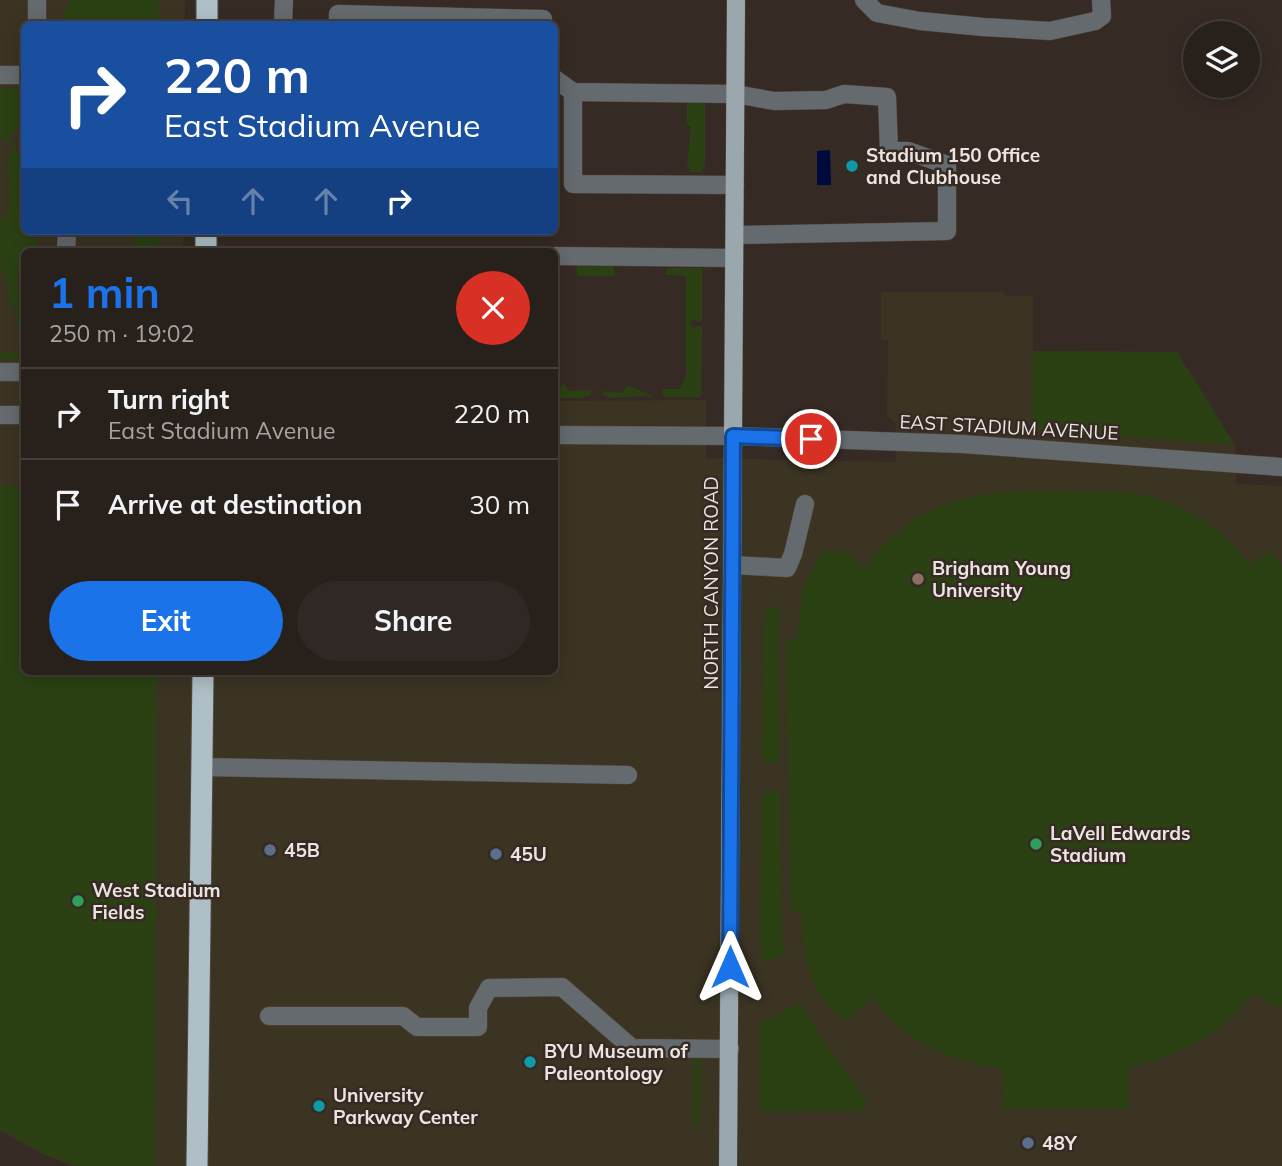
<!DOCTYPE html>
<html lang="en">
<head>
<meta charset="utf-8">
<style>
	:root { --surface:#28201b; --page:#302824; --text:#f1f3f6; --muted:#a5a3a3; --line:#443e3a; --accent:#1a73e8 }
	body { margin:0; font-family:Mulish,sans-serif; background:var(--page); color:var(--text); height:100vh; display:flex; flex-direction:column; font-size:26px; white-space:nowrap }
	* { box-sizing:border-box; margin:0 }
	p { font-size:23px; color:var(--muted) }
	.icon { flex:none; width:38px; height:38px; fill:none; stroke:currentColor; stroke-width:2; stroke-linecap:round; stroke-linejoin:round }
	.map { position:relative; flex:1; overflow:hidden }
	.sheet { position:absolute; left:21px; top:248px; width:537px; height:427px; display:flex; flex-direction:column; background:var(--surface); border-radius:10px; box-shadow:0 4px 18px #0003,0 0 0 2px var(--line) }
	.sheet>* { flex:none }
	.guide { position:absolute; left:21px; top:21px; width:537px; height:214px; border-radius:10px; box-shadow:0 4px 18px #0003,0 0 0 2px var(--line); background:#1a4fa0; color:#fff; overflow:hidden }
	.controls { position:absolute; left:1183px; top:21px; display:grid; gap:14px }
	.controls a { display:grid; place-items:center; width:77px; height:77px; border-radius:50%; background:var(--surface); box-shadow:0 4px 18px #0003,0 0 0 2px var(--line); font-size:35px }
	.pin { position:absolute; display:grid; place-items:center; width:60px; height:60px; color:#fff; margin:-30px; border:4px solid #fff; border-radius:50%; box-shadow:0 2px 7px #0007 }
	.me { position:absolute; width:77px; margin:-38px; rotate:0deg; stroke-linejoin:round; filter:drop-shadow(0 0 5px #0008) }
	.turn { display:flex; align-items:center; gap:24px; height:147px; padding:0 28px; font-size:32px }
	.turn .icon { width:91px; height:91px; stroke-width:2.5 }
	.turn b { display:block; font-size:49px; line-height:60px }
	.lanes { display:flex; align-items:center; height:66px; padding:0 28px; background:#0003; justify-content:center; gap:35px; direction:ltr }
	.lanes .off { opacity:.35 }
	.round { display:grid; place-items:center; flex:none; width:74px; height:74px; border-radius:37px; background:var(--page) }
	.head { display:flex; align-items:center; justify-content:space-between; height:119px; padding:0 28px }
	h1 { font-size:42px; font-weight:700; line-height:52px; color:var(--accent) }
	.primary-button { display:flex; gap:14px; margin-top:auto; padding:14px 28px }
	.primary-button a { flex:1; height:80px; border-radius:42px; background:var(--accent); color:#fff; font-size:28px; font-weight:700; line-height:80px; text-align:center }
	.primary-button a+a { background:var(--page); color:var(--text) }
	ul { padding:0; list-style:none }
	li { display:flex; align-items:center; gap:21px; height:91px; padding:0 28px; border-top:2px solid var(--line) }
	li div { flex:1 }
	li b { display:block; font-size:26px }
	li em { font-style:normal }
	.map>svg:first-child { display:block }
	.education { fill:#3b3423 }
	.green { fill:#2b4114 }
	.water { fill:#00093c }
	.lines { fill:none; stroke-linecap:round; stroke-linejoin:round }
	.minor-casing { stroke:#534842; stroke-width:19 }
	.major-casing { stroke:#534842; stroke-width:19 }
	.highway-casing { stroke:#534842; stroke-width:23 }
	.minor { stroke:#646a6e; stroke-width:18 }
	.major { stroke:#9aa7ad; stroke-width:18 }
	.highway { stroke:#afbfc7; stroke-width:21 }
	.route-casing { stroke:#114b97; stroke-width:18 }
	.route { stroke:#1a73e8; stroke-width:12 }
	.culture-dot { fill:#0f9aa8; stroke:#362a24; stroke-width:2.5 }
	.education-dot { fill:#8d6e63; stroke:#362a24; stroke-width:2.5 }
	.leisure-dot { fill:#2e9e5b; stroke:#362a24; stroke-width:2.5 }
	.service-dot { fill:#5c6f8a; stroke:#362a24; stroke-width:2.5 }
	.labels { text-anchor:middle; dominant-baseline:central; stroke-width:5; stroke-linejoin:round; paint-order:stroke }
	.poi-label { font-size:19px; font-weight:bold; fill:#ece4e0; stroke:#362a24; text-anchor:start }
	.street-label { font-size:19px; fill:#ece4e0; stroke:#362a24 }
</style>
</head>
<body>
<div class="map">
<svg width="1282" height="1166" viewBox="0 0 1282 1166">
	<rect width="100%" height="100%" fill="#362a24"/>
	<path class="education" d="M0 0H185V24H24V231H183V252H24V672H555V401L706 400V458L896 462V424L887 416 888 340H881V292H1003L1006 296H1033V351L1177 352 1235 445 1236 484 1282 486V1166H73L47 1156 0 1131Z"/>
	<g class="green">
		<path d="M68 0H159V24H99L98 21 64 24V9H69Z"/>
		<path d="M0 88 16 89 22 97 24 128 10 134 17 152 24 150V231H36V252H24V274H18V294H24V360L0 359V353L24 350 21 326H17L14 305 10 306 6 274H1L0 219H6L11 196 7 195 11 175 6 174 13 142 0 139Z"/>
		<path d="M701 99 705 103V166L701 172H692L687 166 691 127 687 124V101Z"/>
		<path d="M135 231H158V252H133Z"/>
		<rect x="577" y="266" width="37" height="10"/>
		<path d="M667 268H702V321L692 320 690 322 692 327 702 326 701 397H665L661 393 662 389H680L686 376V276L666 275Z"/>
		<path d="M1033 351 1177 352 1235 445 1101 435 1098 432 1083 431 1080 434 1032 430Z"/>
		<path d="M565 384 569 391 591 390V395L583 398H555V387Z"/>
		<path d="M627 385 653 396 611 398 603 395V391L623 393Z"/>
		<path d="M0 486H24V672H157L155 1166H79L47 1155 0 1129Z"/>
		<path d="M1119 491C1172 497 1217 520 1249 564L1271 552 1282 568V1003L1279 1009 1253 993C1217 1038 1184 1054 1129 1067L1128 1109H1003L1002 1069C948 1060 906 1043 872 998L845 1021C810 997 802 953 801 912H791L785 640 797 639 802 591 821 553 835 552 838 549 866 566C932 477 1021 491 1119 491Z"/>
		<path d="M766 606 781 609 778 639 780 756 778 761 773 764 763 762 762 758 763 633Z"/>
		<path d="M767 790H776L780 794 782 929 785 955 762 962 760 935 762 798Z"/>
		<path d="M801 1003 815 1028 867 1101 863 1111 766 1112 760 1108V1024L765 1020Z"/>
		<path d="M694 1056 701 1060V1099L696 1132H693Z"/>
	</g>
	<path class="water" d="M830 150 831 185H817V151Z"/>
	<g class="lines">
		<defs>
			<g id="minor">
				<path d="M37 0V24"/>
				<path d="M864 0 877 13 920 21 983 27 1050 31 1095 21 1102 16 1101 0"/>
				<path d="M283 24 284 0"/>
				<path d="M338 24V14L543 19V24"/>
				<path d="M0 75H24"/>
				<path d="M555 79 573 92 735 94 774 101 826 100 844 94 887 97 889 151H908L947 165V231L735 235"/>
				<path d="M573 92V184L735 185"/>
				<path d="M66 252 67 231"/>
				<path d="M555 256 734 258"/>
				<path d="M0 372H24"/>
				<path d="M0 415H24"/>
				<path d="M555 435 733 436 962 444 1282 467"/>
				<path d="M733 565 787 568 793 554 805 504"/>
				<path d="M202 767 628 775"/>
				<path d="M269 1016H403L417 1027H478V1008L489 988 562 987 632 1048 730 1049"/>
			</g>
			<path id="major" d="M728 1166 736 0"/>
			<g id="highway">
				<path d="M207 0V24"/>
				<path d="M206 252V231"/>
				<path d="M197 1166 203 672"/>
			</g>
		</defs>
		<use href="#minor" class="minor-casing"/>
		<use href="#major" class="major-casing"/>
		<use href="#highway" class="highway-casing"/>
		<use href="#minor" class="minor"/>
		<use href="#major" class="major"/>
		<use href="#highway" class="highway"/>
	</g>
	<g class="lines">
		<defs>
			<path id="route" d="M730 967 733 436 811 439"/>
		</defs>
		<use href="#route" class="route-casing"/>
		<use href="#route" class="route"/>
	</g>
	<g class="culture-dot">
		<circle cx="852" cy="166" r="7"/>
		<circle cx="530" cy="1062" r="7"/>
		<circle cx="319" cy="1106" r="7"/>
	</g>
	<circle class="education-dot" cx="918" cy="579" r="7"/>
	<g class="leisure-dot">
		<circle cx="1036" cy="844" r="7"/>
		<circle cx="78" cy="901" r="7"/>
	</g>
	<g class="service-dot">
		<circle cx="270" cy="850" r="7"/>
		<circle cx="496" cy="854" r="7"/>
		<circle cx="1028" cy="1143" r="7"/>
	</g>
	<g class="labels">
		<g class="poi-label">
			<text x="866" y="155">Stadium 150 Office<tspan x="866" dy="22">and Clubhouse</tspan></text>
			<text x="932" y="568">Brigham Young<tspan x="932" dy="22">University</tspan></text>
			<text x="1050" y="833">LaVell Edwards<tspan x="1050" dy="22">Stadium</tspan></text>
			<text x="284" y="850">45B</text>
			<text x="510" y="854">45U</text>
			<text x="92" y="890">West Stadium<tspan x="92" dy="22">Fields</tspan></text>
			<text x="544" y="1051">BYU Museum of<tspan x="544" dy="22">Paleontology</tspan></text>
			<text x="333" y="1095">University<tspan x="333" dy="22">Parkway Center</tspan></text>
			<text x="1042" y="1143">48Y</text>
		</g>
		<g class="street-label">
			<text transform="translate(1009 427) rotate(3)">EAST STADIUM AVENUE</text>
			<text transform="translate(711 583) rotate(-90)">NORTH CANYON ROAD</text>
		</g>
	</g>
</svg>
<div class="controls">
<a><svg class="icon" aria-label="layers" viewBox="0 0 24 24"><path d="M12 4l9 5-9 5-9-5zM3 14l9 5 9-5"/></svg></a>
</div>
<div class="pin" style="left:811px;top:439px;background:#d93025"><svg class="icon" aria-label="arrive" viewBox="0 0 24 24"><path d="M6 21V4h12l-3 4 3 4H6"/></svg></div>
<svg class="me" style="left:730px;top:967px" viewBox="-20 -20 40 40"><path d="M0-17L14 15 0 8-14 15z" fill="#1a73e8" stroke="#fff" stroke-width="4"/></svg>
<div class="guide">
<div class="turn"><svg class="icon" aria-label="right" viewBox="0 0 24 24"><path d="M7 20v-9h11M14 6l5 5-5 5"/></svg><div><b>220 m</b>East Stadium Avenue</div></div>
<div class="lanes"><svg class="icon off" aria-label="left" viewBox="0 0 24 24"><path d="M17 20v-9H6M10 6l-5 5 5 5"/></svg><svg class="icon off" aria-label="ahead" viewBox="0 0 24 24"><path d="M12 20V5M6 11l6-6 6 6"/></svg><svg class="icon off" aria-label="ahead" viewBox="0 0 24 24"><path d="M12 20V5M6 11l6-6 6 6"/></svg><svg class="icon" aria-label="right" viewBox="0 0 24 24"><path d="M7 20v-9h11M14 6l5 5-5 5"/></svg></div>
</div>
<section class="sheet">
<div class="head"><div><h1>1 min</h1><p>250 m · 19:02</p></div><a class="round" style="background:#d93025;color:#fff"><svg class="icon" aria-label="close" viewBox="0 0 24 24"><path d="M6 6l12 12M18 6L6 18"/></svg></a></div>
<ul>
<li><svg class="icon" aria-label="right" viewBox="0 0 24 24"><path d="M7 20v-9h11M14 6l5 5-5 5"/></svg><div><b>Turn right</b><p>East Stadium Avenue</p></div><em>220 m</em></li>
<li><svg class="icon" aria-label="arrive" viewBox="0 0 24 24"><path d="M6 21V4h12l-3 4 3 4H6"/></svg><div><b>Arrive at destination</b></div><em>30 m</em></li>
</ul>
<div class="primary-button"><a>Exit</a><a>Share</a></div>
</section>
</div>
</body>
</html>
